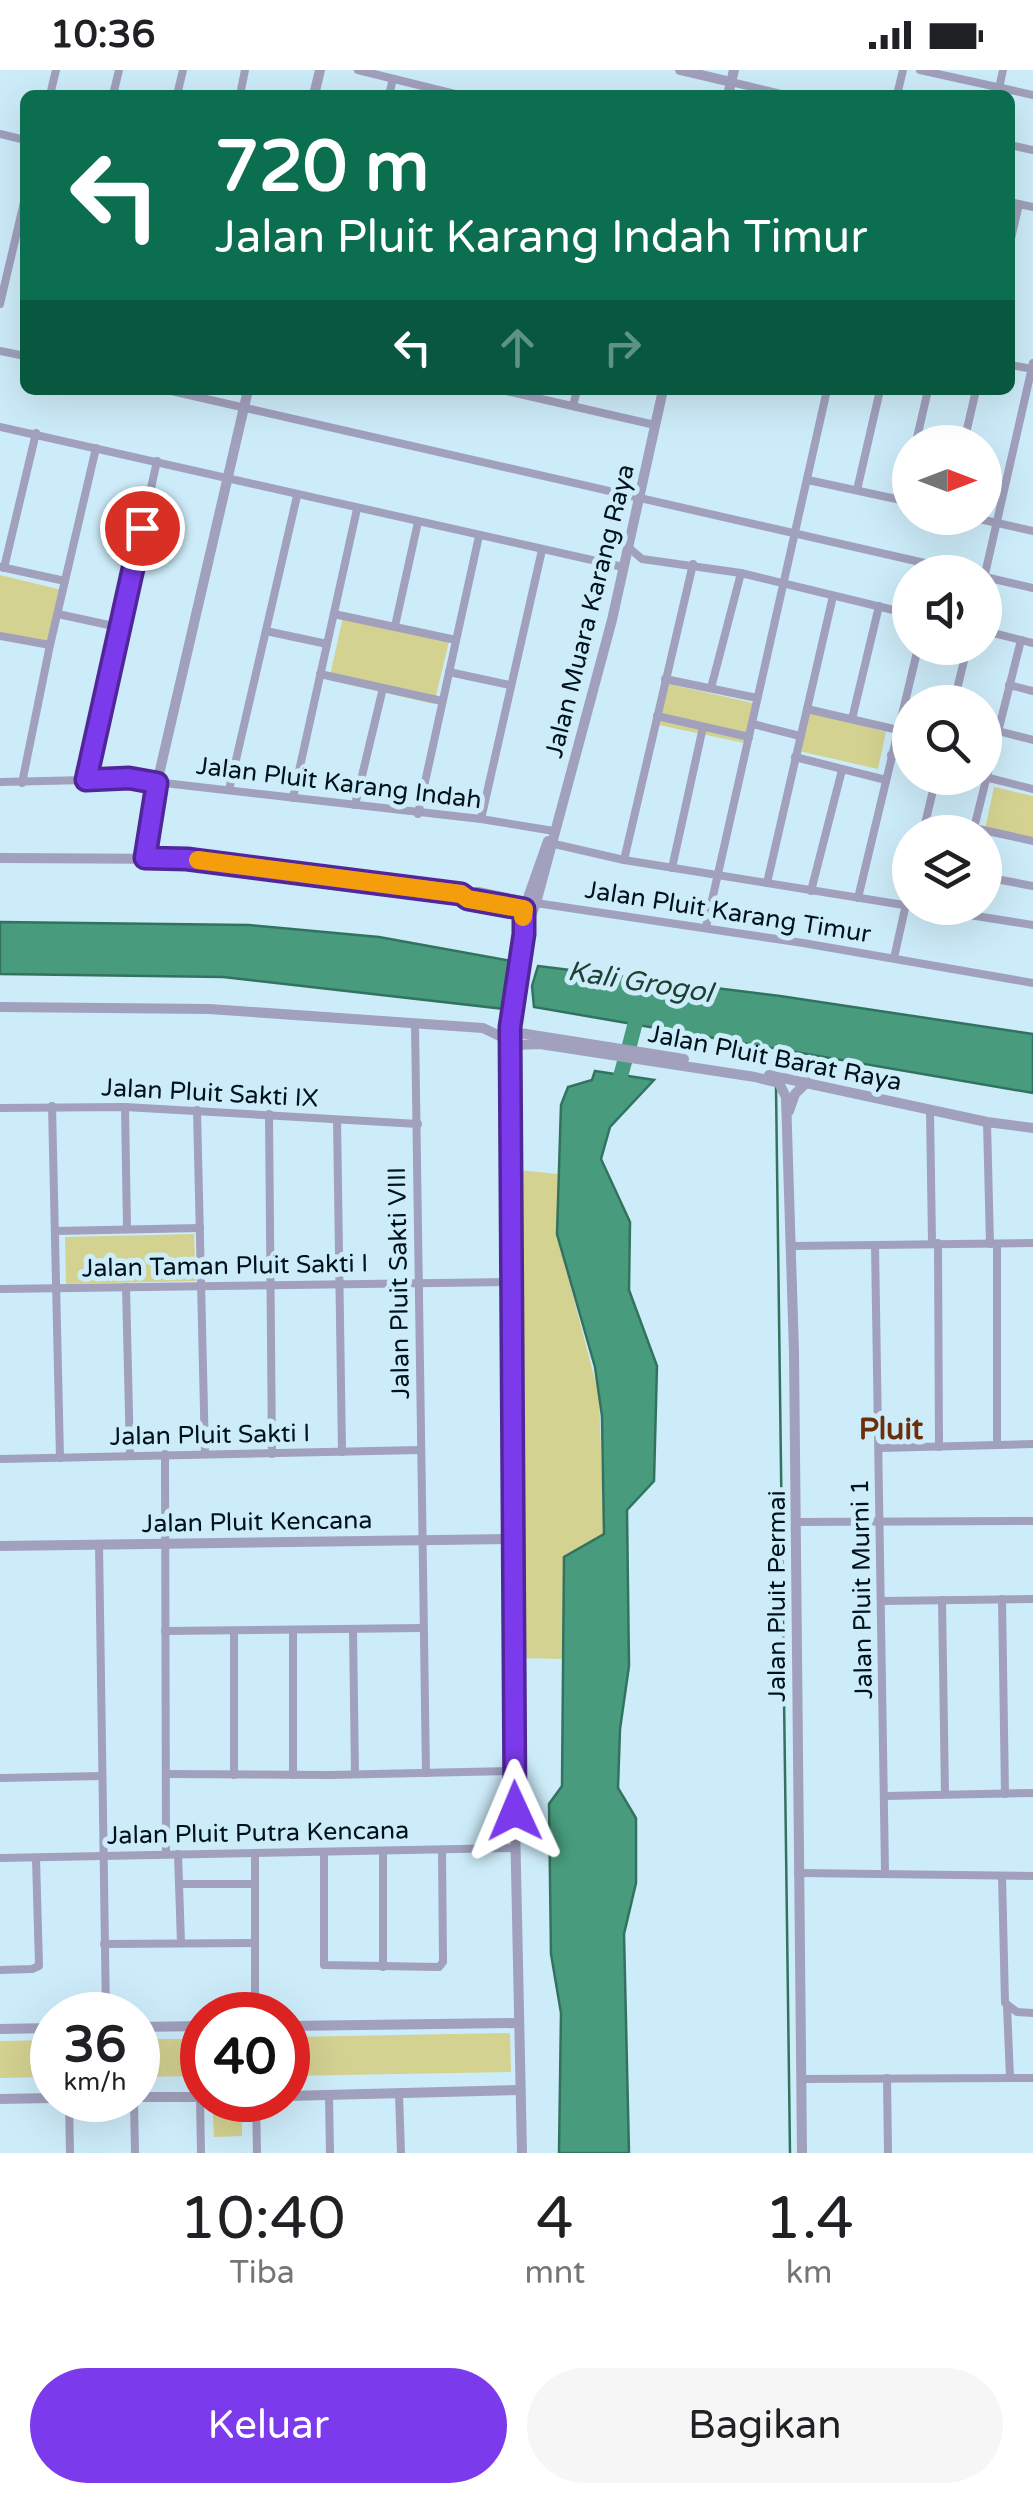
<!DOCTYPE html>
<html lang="id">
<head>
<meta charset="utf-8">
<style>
	:root { --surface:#fff; --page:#f6f6f6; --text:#202124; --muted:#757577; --accent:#7c3aed }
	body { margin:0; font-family:"Varela Round",sans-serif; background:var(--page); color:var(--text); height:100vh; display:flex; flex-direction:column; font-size:38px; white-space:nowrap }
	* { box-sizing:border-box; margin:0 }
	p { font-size:32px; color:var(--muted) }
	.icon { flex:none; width:55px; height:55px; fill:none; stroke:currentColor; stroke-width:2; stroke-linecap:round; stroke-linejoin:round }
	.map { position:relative; height:2083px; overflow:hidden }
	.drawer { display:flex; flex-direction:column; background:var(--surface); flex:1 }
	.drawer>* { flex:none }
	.hud { position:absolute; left:20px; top:20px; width:995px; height:305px; border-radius:15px; box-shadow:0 10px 40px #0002; background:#0b6e4f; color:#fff; overflow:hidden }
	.needle { width:65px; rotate:90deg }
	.controls { position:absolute; left:892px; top:355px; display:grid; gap:20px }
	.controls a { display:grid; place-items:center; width:110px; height:110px; border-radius:50%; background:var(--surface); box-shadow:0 10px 40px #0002; font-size:50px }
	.speed { position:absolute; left:30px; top:1922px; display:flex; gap:20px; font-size:50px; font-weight:700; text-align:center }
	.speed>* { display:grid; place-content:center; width:130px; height:130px; border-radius:50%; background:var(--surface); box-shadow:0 10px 40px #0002; line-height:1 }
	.speed small { font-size:25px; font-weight:400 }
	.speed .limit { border:15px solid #d22; background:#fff; color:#111 }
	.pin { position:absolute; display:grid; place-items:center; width:85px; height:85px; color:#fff; margin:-42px; border:5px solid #fff; border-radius:50%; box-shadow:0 2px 10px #0007 }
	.me { position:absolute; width:110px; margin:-55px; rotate:359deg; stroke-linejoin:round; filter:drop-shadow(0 0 8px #0008) }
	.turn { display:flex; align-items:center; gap:35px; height:210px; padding:0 30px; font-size:45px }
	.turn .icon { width:130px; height:130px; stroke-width:2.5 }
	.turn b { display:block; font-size:70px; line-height:85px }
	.lanes { display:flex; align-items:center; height:95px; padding:0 30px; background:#0003; justify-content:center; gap:50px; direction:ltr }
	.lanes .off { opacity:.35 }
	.eta { display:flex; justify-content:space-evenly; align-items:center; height:170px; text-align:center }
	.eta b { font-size:60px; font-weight:600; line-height:70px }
	.action { display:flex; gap:20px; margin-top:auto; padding:20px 30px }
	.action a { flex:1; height:115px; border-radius:60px; background:var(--accent); color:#fff; font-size:40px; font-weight:600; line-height:115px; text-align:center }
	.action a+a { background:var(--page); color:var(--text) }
	.status { display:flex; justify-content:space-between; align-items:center; height:70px; padding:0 50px; background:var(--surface); direction:ltr }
	.status svg { height:28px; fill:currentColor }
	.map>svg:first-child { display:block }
	.green { fill:#d4d291 }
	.water { fill:#489c7d; stroke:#327360; stroke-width:2.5 }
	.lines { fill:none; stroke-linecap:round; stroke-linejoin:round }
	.stream { stroke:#327360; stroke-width:2.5 }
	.river { stroke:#489c7d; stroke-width:15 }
	.minor { stroke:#a1a0bd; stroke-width:8 }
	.tertiary { stroke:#a1a0bd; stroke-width:10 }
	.route-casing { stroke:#51269a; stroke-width:25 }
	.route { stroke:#7c3aed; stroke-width:18 }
	.slow { stroke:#f59e0b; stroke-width:18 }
	.labels { text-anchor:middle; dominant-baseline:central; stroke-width:10; stroke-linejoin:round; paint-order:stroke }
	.street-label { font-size:25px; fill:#00121c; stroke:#cdecf9 }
	.water-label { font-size:28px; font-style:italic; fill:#1c4133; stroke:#cdecf9 }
	.quarter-label { font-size:30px; font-weight:bold; fill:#6d2f09; stroke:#cdecf9 }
</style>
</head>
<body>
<div class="status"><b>10:36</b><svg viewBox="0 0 49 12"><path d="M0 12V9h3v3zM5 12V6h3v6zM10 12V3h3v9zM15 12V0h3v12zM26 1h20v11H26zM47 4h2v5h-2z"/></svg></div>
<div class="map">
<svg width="1033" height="2083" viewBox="0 0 1033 2083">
	<rect width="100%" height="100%" fill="#cdecf9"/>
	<g class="green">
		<path d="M0 505 62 520 49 575 0 563Z"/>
		<path d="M343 547 449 571 434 634 329 610Z"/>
		<path d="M669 614 753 633 744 673 659 655Z"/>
		<path d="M808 641 886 662 878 699 799 681Z"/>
		<path d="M994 717 1033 726V769L985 759Z"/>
		<path d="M519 1100 567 1105 564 1191 599 1325 604 1465 564 1589 519 1588Z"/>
		<path d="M194 1164 196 1211 66 1214 65 1167Z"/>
		<path d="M510 1963 511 2002 288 2006V1967Z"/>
		<path d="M138 1969H202V2006L138 2007Z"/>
		<path d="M52 1970V2007L0 2008V1971Z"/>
		<path d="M213 2044H242V2066L214 2067Z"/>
	</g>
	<g class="water">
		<path d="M0 852 249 855 379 867 511 891 505 939 223 907 0 904Z"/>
		<path d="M538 896 780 926 1033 964V1023L534 937 532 916Z"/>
		<path d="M595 1001 654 1010 610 1057 601 1089 630 1152 629 1220 657 1296 654 1411 627 1440 629 1596 620 1659 618 1718 636 1748V1813L624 1864 629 2083H559L561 1943 551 1884 549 1734 562 1716 564 1487 604 1464 602 1346 595 1297 557 1164 561 1035 568 1017 592 1010Z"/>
	</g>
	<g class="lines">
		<g class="stream">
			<path d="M777 975V989"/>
			<path d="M776 1017 790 2083"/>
		</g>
		<g class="river">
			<path d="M629 977 640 935"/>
			<path d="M609 1020 619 1012 625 990"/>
		</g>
		<g class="minor">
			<path d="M358 0 459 25"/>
			<path d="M920 0 1033 25"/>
			<path d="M731 12 785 25"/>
			<path d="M999 18 1003 0"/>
			<path d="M50 25 56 0"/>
			<path d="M113 25 119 0"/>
			<path d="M177 25 183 0"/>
			<path d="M240 25 245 0"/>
			<path d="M389 25 393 9"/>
			<path d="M897 25 903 0"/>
			<path d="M0 64 25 70"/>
			<path d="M1010 75 1033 80"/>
			<path d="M1010 132 1033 137"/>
			<path d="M1010 173 1019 134"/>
			<path d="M0 234 25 128"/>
			<path d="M0 281 25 286"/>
			<path d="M1010 295 1033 299"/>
			<path d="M167 320 964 502"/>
			<path d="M502 320 655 355"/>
			<path d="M573 336 577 320"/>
			<path d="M0 357 623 497"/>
			<path d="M916 372 928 320"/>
			<path d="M964 372 976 320"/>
			<path d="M808 410 910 432"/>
			<path d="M857 420 880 320"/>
			<path d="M902 430 910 397"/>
			<path d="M975 448 1033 461"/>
			<path d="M628 477 642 489 741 503 910 544"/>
			<path d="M1 497 65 511"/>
			<path d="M4 498 36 363"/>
			<path d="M985 504 1033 293"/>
			<path d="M985 507 1033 518"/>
			<path d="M58 544 118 557"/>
			<path d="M334 544 456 570"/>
			<path d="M395 556 418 452"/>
			<path d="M266 561 327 574"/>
			<path d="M985 561 1033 573"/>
			<path d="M0 566 50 575"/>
			<path d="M449 602 510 615"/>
			<path d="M320 604 442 631"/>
			<path d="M665 609 757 628"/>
			<path d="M1009 615 1033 621"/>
			<path d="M711 618 741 503"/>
			<path d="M954 632 967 578"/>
			<path d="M807 639 898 660"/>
			<path d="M657 646 749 667"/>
			<path d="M852 649 879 536"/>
			<path d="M753 654 800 666"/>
			<path d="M998 661 1033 670"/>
			<path d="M891 685 910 689"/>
			<path d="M795 687 886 710"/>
			<path d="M985 707 1033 719"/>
			<path d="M86 710 157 391"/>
			<path d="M0 712 129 709 481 749 554 761"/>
			<path d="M22 713 50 575 96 378"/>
			<path d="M229 720 297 426"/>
			<path d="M293 728 357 439"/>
			<path d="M355 735 383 618"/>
			<path d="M418 744 479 466"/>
			<path d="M481 749 542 480"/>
			<path d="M974 758 1033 771"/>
			<path d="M923 762 936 708"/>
			<path d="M973 762 1021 570"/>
			<path d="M550 773 624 790 910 836"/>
			<path d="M624 790 693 494"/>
			<path d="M672 798 703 657"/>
			<path d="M985 807 1033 816"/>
			<path d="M767 813 833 526"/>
			<path d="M811 821 842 700"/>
			<path d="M858 828 918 578"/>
			<path d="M536 833 803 873 1033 913"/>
			<path d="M925 838 1033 855"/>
			<path d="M706 857 827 320"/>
			<path d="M894 888 910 816"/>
			<path d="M415 955 426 1703"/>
			<path d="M52 1036 60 1388"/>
			<path d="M125 1037 127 1159"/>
			<path d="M0 1038 125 1037 418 1054"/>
			<path d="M197 1040 205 1384"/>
			<path d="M930 1040 932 1173"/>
			<path d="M269 1044 272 1384"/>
			<path d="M337 1050 342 1382"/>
			<path d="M987 1052 990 1174"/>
			<path d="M56 1161 200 1158"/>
			<path d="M938 1173 939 1377"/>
			<path d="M875 1175 885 1802"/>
			<path d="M792 1176 1033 1173"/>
			<path d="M126 1217 130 1386"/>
			<path d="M0 1219 510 1212"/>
			<path d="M997 1375V1174"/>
			<path d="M880 1378 1033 1374"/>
			<path d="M165 1384 166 1784"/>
			<path d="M0 1389 421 1380"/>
			<path d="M796 1452 1033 1451"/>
			<path d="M99 1474 106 1945"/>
			<path d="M1002 1529 1005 1724"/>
			<path d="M942 1530 945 1724"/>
			<path d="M883 1531 1033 1529"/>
			<path d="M293 1560V1705"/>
			<path d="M353 1560 355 1704"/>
			<path d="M165 1561 422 1558"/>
			<path d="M234 1561V1705"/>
			<path d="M166 1704 330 1705 514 1701"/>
			<path d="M0 1708 102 1706"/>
			<path d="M886 1726 1033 1723"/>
			<path d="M383 1781V1897"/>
			<path d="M324 1782V1895L439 1897 443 1892 442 1780"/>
			<path d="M255 1783V1945"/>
			<path d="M178 1784 181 1873"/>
			<path d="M0 1788 516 1778"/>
			<path d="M798 1803 1033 1806"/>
			<path d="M1002 1806 1005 1933 1017 1942 1033 1943"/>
			<path d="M179 1814H255"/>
			<path d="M104 1874 255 1873"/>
			<path d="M0 1900 32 1899 39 1896 36 1788"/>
			<path d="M1007 1936 1010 2008"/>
			<path d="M887 2008 888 2083"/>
			<path d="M801 2009 1033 2008"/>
			<path d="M399 2024 401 2083"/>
			<path d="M329 2025 330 2083"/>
			<path d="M200 2027 201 2083"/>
			<path d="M69 2030 70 2083"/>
			<path d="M134 2030 135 2083"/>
			<path d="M256 2030 257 2083"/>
		</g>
		<g class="tertiary">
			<path d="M680 0 731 12"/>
			<path d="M314 25 320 0"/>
			<path d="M728 25 734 0"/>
			<path d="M0 788 187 789 461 824 468 829 524 839"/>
			<path d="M145 788 157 713 248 320"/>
			<path d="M461 824 478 822 526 832"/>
			<path d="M523 863 524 839 548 771"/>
			<path d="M0 937 209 939 483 958 510 971"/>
			<path d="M510 957 520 963 684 989"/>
			<path d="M511 981 516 975 540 974 755 1007 779 1013 786 1027 794 1282 802 2083"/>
			<path d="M769 1005 987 1052 1033 1058"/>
			<path d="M789 1041 795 1024 807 1012"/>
			<path d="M0 1476 514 1469"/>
			<path d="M288 1956 519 1953"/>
			<path d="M138 1957 202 1956"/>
			<path d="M0 1959 52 1958"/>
			<path d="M288 2026 520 2020"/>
			<path d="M138 2027H202"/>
			<path d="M0 2029 52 2028"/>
			<path d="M522 2083 514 1704 510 957 524 864 536 833 612 550 663 320"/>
		</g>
	</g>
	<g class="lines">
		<defs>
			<path id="route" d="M142 458 86 710 129 708 157 713 145 788 187 789 461 824 468 829 524 839V864L510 957 515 1741"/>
		</defs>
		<use href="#route" class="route-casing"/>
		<use href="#route" class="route"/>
		<path class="slow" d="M198 790 461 824 468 829 524 839 523 847"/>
	</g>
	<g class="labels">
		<g class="street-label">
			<text transform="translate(590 541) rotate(-76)">Jalan Muara Karang Raya</text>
			<text transform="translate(339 713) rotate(7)">Jalan Pluit Karang Indah</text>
			<text transform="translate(728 842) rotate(9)">Jalan Pluit Karang Timur</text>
			<text transform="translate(775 988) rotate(11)">Jalan Pluit Barat Raya</text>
			<text transform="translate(210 1023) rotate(3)">Jalan Pluit Sakti IX</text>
			<text transform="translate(225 1196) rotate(-1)">Jalan Taman Pluit Sakti I</text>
			<text transform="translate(399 1213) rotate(-91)">Jalan Pluit Sakti VIII</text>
			<text transform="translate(210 1365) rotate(-1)">Jalan Pluit Sakti I</text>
			<text transform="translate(257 1452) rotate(-1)">Jalan Pluit Kencana</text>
			<text transform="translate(862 1519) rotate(-91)">Jalan Pluit Murni 1</text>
			<text transform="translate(777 1526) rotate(-90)">Jalan Pluit Permai</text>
			<text transform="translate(258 1763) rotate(-1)">Jalan Pluit Putra Kencana</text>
		</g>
		<g class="water-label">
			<text transform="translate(640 912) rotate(9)">Kali Grogol</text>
		</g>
		<g class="quarter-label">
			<text x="891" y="1359">Pluit</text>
		</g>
	</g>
</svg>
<div class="controls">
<a><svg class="needle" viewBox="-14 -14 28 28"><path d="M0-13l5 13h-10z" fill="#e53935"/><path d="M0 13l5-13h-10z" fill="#757577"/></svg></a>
<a><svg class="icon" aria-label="sound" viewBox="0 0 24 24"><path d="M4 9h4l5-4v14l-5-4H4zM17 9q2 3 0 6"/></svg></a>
<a><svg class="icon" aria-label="search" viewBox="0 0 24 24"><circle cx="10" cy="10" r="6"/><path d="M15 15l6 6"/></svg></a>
<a><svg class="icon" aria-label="layers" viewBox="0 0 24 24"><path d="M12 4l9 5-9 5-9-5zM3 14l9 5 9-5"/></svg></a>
</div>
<div class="speed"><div>36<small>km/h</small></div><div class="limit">40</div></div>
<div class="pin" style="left:142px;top:458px;background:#d93025"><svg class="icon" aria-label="arrive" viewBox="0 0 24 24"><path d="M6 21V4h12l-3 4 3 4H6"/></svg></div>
<svg class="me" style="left:515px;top:1741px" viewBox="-20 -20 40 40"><path d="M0-17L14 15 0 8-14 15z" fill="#7c3aed" stroke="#fff" stroke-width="4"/></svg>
<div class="hud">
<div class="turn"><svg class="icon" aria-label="left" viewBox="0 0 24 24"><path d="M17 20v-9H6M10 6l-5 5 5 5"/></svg><div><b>720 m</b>Jalan Pluit Karang Indah Timur</div></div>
<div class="lanes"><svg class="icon" aria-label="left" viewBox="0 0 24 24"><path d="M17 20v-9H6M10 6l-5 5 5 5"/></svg><svg class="icon off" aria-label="ahead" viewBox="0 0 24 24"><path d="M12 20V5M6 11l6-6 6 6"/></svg><svg class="icon off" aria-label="right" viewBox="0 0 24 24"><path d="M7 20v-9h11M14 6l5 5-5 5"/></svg></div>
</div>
</div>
<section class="drawer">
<div class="eta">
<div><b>10:40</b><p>Tiba</p></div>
<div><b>4</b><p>mnt</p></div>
<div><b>1.4</b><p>km</p></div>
</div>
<div class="action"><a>Keluar</a><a>Bagikan</a></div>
</section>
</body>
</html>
